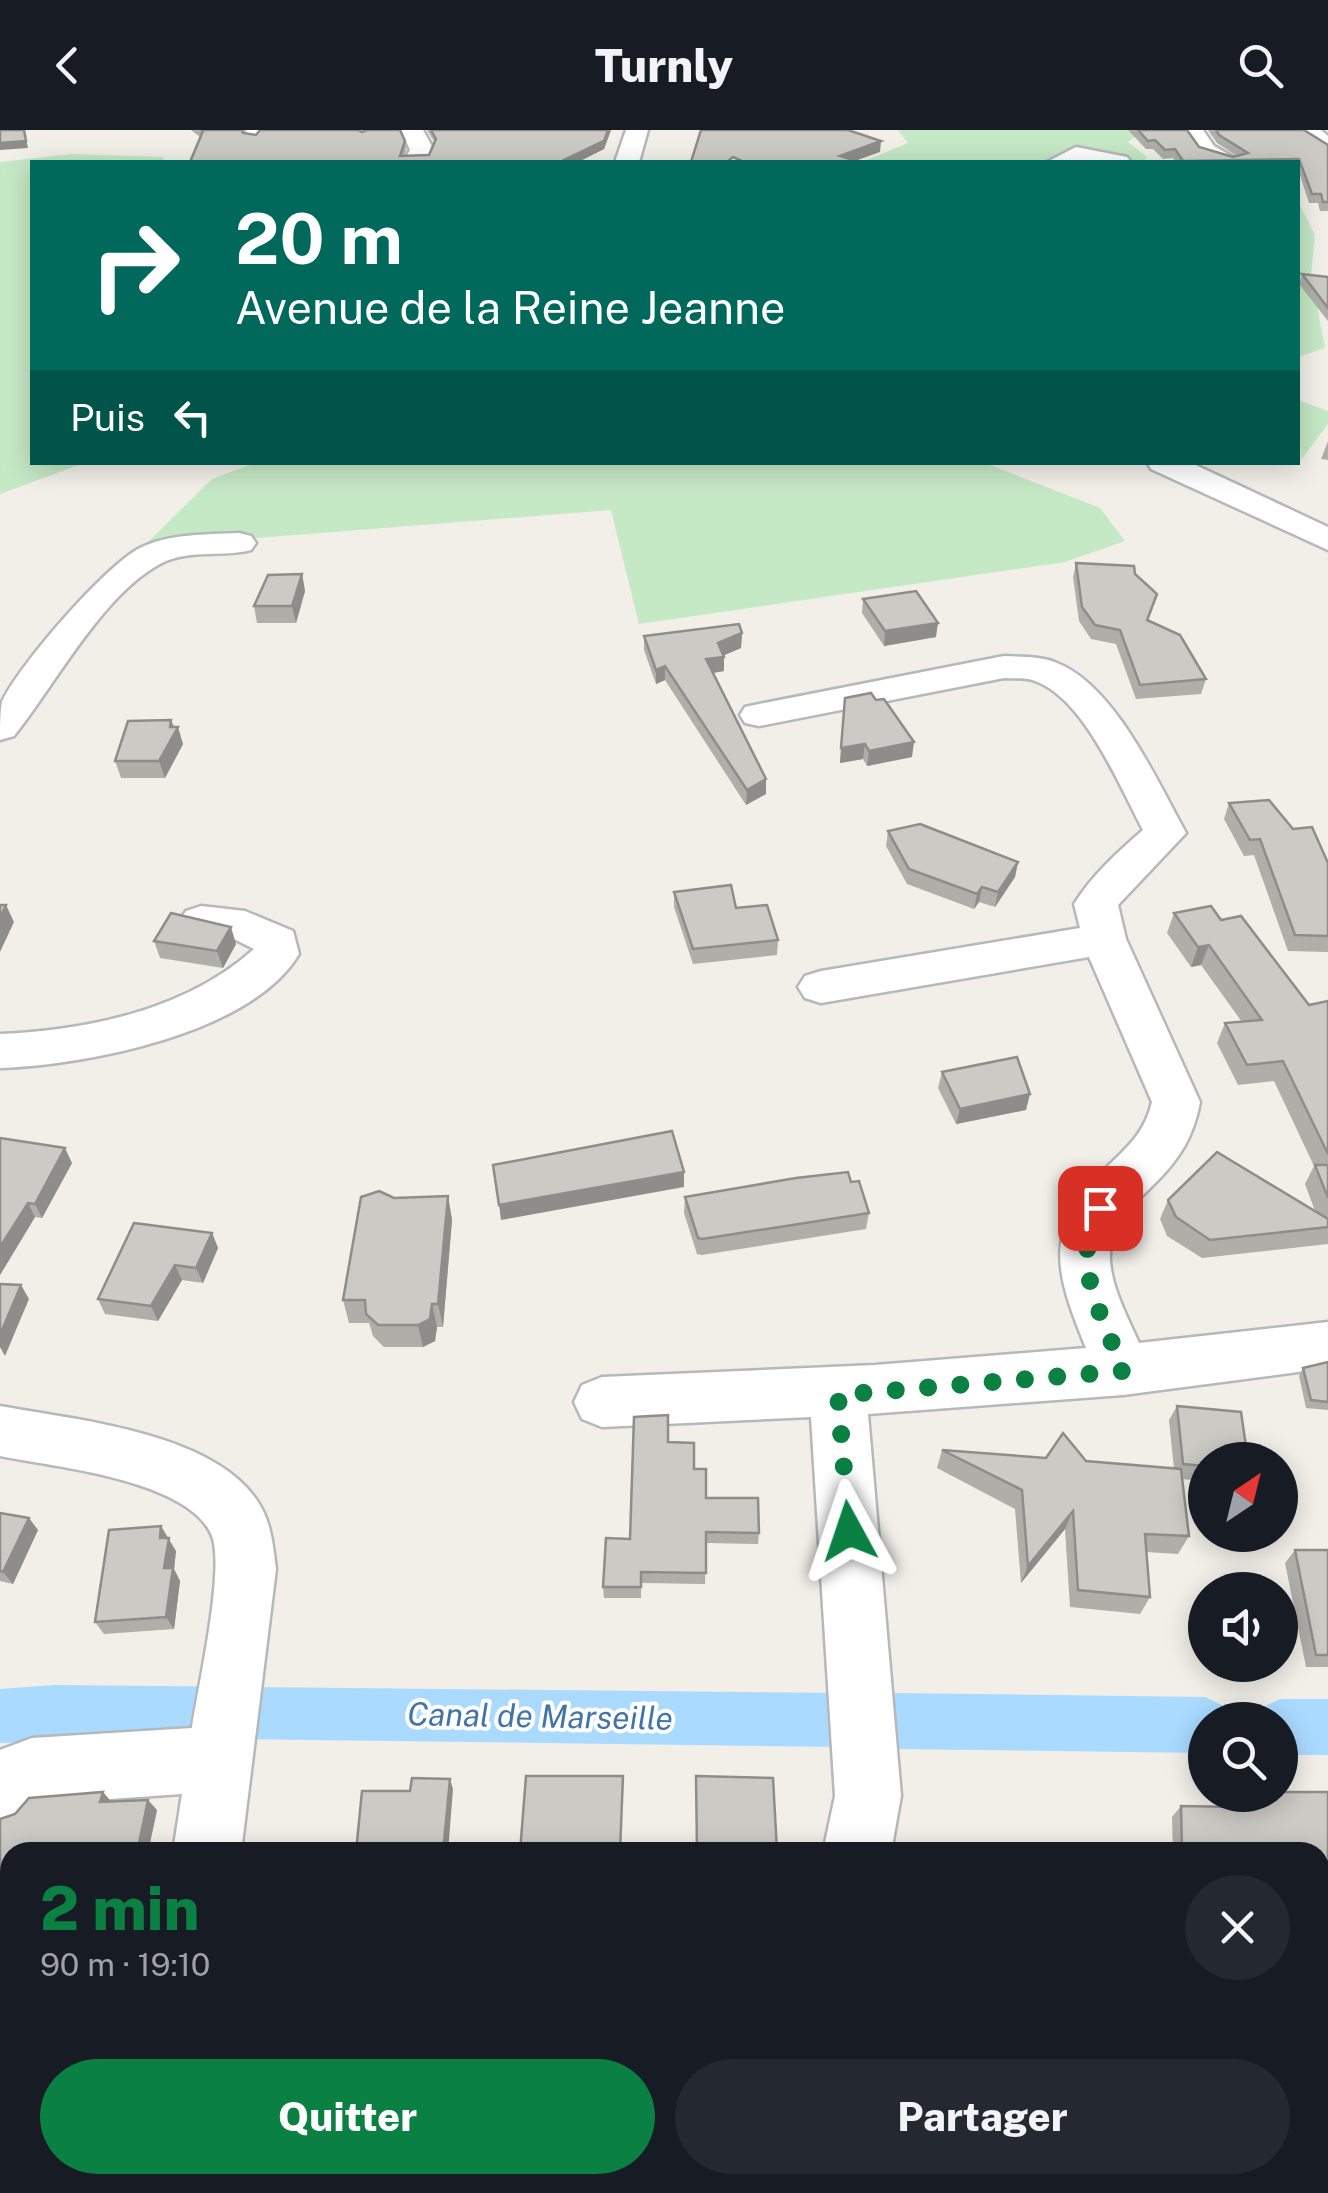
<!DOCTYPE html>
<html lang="fr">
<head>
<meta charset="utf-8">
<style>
	:root { --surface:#171b24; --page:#242831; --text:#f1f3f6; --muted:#9ea1a6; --accent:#0b8043 }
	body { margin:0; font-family:"Public Sans",sans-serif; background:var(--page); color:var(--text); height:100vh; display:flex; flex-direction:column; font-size:38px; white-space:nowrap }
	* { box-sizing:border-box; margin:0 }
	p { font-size:32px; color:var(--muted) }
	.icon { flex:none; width:55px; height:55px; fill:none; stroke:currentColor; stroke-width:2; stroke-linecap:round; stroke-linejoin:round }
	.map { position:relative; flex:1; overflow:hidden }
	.side { position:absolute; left:0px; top:1712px; width:1330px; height:352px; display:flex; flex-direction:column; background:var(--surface); border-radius:30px 30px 0 0; box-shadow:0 5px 25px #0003 }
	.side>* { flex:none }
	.hud { position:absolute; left:30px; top:30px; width:1270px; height:305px; border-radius:0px; box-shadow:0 5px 25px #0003; background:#00695c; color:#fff; overflow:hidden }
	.needle { width:65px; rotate:35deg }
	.controls { position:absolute; left:1188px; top:1312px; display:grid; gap:20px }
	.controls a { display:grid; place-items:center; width:110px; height:110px; border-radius:50%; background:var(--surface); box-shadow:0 5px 25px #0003; font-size:50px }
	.pin { position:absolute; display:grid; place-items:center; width:85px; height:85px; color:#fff; margin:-42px; border-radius:20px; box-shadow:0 5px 15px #0006 }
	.me { position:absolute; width:110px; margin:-55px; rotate:355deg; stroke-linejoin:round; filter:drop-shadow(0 0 8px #0008) }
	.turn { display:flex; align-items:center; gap:35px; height:210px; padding:0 40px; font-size:45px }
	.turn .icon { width:130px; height:130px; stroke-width:2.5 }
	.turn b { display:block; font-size:70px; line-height:85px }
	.then { display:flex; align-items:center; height:95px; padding:0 40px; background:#0003; gap:20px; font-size:38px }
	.round { display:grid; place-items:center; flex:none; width:105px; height:105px; border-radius:52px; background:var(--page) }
	.head { display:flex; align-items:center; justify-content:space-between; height:170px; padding:0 40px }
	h1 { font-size:60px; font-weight:800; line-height:75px; color:var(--accent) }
	.cta { display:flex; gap:20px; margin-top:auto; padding:20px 40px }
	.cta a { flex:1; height:115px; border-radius:60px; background:var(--accent); color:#fff; font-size:40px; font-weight:800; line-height:115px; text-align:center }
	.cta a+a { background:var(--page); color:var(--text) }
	header { display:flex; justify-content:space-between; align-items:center; height:130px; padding:0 40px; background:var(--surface); font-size:45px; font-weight:800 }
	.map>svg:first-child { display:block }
	.green { fill:#c5e8c5 }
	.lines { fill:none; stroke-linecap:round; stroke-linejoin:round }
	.canal { fill:#aadaff; fill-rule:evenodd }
	.minor-casing { stroke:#b5b8bc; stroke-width:5 }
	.minor { fill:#fff; fill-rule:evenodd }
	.wall { fill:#afaea9 }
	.shaded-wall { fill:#8f8d8a }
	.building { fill:#cccac5; stroke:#8f8d8a; stroke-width:2.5 }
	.route { stroke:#0b8043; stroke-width:18; stroke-dasharray:0 32.4 }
	.labels { text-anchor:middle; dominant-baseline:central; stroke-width:8; stroke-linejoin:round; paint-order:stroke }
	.near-water-label { font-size:32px; font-style:italic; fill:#4174aa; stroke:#fff }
</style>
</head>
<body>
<header><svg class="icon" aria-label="back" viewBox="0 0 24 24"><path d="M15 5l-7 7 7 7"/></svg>Turnly<svg class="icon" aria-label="search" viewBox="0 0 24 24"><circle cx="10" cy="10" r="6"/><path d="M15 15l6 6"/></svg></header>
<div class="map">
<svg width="1328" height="2063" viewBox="0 0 1328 2063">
	<rect width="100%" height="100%" fill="#f1efe8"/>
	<g class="green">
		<path d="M898 0H1139L1142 2 1128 12 1146 26 1145 32H862L908 13Z"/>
		<path d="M72 24 163 27 164 32H32V332L84 333 0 364V32Z"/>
		<path d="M1298 71 1315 105 1311 145 1325 218 1298 227Z"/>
		<path d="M1298 270 1328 281V294L1301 330Z"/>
		<path d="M258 332 985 333 1100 378 1125 411 1065 432 639 494 611 380 143 417 212 349Z"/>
	</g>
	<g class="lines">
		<g class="canal">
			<path d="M53 1555 841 1563 860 1571 868 1588 875 1572 894 1563 1205 1567 1224 1576 1230 1590H1205V1623L894 1619 875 1610 867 1593 860 1609 841 1617 239 1609 228 1605 216 1609 0 1613V1559Z"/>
			<path d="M1280 1569H1328V1625H1280V1590H1255L1261 1578Z"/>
		</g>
		<defs>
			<g id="minor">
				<path d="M246 0H269L255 11 247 9Z"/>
				<path d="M401 0H423L434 20 427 32H403L410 20Z"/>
				<path d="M626 0H648L639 32H615Z"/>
				<path d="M1180 0H1203L1214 16 1242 32C1209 34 1198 27 1180 0Z"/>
				<path d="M1296 0H1321L1328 6V25Z"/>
				<path d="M1076 17 1127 27 1131 32H1047Z"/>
				<path d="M1147 332H1189L1328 397V420L1151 339Z"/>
				<path d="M239 403 251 406 256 413 251 420C224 427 192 420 166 431 105 459 56 554 14 606L0 610C0 599 0 581 2 572 18 536 106 435 140 418 170 403 207 405 239 403Z"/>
				<path d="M1004 526C1022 527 1041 526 1057 533 1115 556 1157 651 1186 703L1118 775 1126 809 1200 972C1196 993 1189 1012 1176 1029 1152 1064 1107 1084 1110 1131 1112 1159 1128 1188 1139 1213L1328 1192V1238L1123 1265 868 1284 901 1666 891 1722H823L835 1666 811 1287 602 1297 582 1289 574 1272 582 1255 602 1247 875 1235 1086 1218C1054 1139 1042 1100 1109 1035 1130 1015 1145 1001 1152 972L1089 827 821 873 805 868 798 857 805 846 821 841 1080 798 1074 774C1093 744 1117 723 1143 700 1120 657 1084 568 1035 551 1026 547 1014 549 1004 548L759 596 745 593 740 585 745 577 759 574Z"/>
				<path d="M201 776 245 781 293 801 299 824C251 904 86 935 0 938V904C89 900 186 880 254 819L236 810 186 801 179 791 186 781Z"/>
				<path d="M0 1276C76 1290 213 1302 258 1372 271 1392 273 1415 276 1439L241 1722H173L182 1664 38 1674 24 1690 0 1699V1620L32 1608 192 1598C198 1558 225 1439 212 1406 189 1349 53 1337 0 1326Z"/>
				<path d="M119 2055H195V2063H117Z"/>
				<path d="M686 2055H763L760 2063H682Z"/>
			</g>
		</defs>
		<use href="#minor" class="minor-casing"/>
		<use href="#minor" class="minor"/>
	</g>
	<g class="wall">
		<path d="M191 0H243L244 3 256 5 362 2 405 11 406 20 404 26 429 25 435 13 427 0H611L604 19 578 32H190L200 7Z"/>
		<path d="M1128 0H1187L1199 17 1233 27 1237 26 1217 13 1208 0H1304L1328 15V81H1320L1318 73H1309L1298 39V32H1176L1173 28 1163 29 1153 19H1146Z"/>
		<path d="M1302 144 1328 147V191L1299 154Z"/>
		<path d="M1328 311V330L1321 329Z"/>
		<path d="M1076 433 1135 444 1153 478 1148 491 1206 549 1201 564 1136 569 1116 514 1091 509 1079 491 1073 447Z"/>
		<path d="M302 444 305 461 296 493H257L254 476Z"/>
		<path d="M863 469 936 507 884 516 862 483Z"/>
		<path d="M742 503 741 518 723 525 724 541 713 543 766 664 746 675 665 550 656 554 644 520V506Z"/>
		<path d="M845 568 912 627 867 636 863 629 840 633Z"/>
		<path d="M171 590 183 614 165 648H121L115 631Z"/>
		<path d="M1229 673 1293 699 1328 733V822L1288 821 1254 725 1244 726 1224 689Z"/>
		<path d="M888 701 1018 732 1015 747 995 777 979 772 974 779 907 754 886 716Z"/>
		<path d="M674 762 778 810 777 825 693 834 674 777Z"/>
		<path d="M1174 783 1221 790 1309 875 1328 871V1114L1202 1128 1167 1106 1160 1089 1168 1070 1315 1081 1305 1054 1314 1036 1274 951 1238 955 1217 913 1225 893 1242 892 1201 835 1191 837 1167 803Z"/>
		<path d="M154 811 236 814 223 838 160 828Z"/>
		<path d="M942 942 1026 980 956 994 938 958Z"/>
		<path d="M0 1008 72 1033 42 1088 35 1087 0 1145Z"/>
		<path d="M851 1052 869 1083 866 1099 702 1125 697 1124 684 1083 685 1067Z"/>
		<path d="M448 1066 452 1090 443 1197H437L435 1211 423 1217H384L373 1206 369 1193H349L343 1170 394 1068Z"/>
		<path d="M212 1103 218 1118 203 1153 182 1150 158 1191 105 1184 98 1169Z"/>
		<path d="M1328 1232V1280L1306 1278 1299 1246 1303 1238Z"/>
		<path d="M1177 1276 1205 1330V1351L1182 1349 1189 1406 1178 1424 1146 1422 1150 1467 1140 1484 1070 1477 1065 1399 1021 1453 1015 1379 937 1338 942 1320 1174 1339 1169 1290Z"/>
		<path d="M668 1312 694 1339 706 1368 759 1403 758 1414 706 1413 705 1454 641 1453V1468H604L603 1457 630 1409Z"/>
		<path d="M0 1383 38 1400 13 1454 0 1451Z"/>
		<path d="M167 1408 176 1421 174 1439 180 1451 174 1499 104 1504 95 1492Z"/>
		<path d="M1295 1420H1328V1537H1306L1285 1433Z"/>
		<path d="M773 1648 777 1722H696Z"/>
		<path d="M103 1662 111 1671 157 1680 148 1722H10V1788H0V1689Z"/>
		<path d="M1328 1662V1754H1320V1722H1173L1172 1687 1181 1676 1227 1677V1673L1234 1665H1280Z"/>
		<path d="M1320 1860 1328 1861V1973L1320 1972Z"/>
	</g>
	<g class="shaded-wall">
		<path d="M24 0 28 18 0 20V13Z"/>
		<path d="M608 0H611L604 19 578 32H560Z"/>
		<path d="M881 11 880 22 852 32H840V26Z"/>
		<path d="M302 444 305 461 296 493 292 476Z"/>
		<path d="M938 493 936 507 884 516 885 501Z"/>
		<path d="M742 503 741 518 718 528V513Z"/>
		<path d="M724 527V541L706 544V529Z"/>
		<path d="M665 536V550L656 554V540Z"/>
		<path d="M171 590 175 602 178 597 183 614 165 648 159 631Z"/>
		<path d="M914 612 912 627 867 636 869 621Z"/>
		<path d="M865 614 863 629 840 633 841 618Z"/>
		<path d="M766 649V664L746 675 747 660Z"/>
		<path d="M1018 732 1015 747 995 777 998 762Z"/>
		<path d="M982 757 979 772 974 779 977 764Z"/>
		<path d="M6 775 14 792 0 822V788Z"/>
		<path d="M231 797 236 814 223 838 217 821Z"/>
		<path d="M1209 815 1201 835 1191 837 1198 817Z"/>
		<path d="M1030 964 1026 980 956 994 960 979Z"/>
		<path d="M65 1018 72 1033 42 1088 35 1074Z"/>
		<path d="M684 1042V1057L501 1090 499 1075Z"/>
		<path d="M448 1066 452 1090 443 1197 438 1174Z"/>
		<path d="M28 1073 35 1087 0 1145V1117Z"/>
		<path d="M212 1103 218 1118 203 1153 196 1138Z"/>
		<path d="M175 1135 182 1150 158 1191 151 1176Z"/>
		<path d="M21 1155 29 1169 5 1226 0 1217V1205Z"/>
		<path d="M432 1174 437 1197 435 1211 423 1217 418 1195Z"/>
		<path d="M1073 1381 1065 1399 1021 1453 1028 1436Z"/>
		<path d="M29 1388 38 1400 13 1454 3 1442Z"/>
		<path d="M161 1396 176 1421 174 1439 180 1451 174 1499 166 1487 164 1438 160 1408Z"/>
		<path d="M450 1649 453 1659 448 1722H443Z"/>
		<path d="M103 1662 112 1673 100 1672Z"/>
		<path d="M148 1670 157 1680 148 1722H142L138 1718Z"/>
		<path d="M65 2055H75L74 2063H64Z"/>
	</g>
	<g class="building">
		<path d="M0 0H24L26 11 0 13Z"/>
		<path d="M201 0H242L243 3 256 5 260 0H358L362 2 367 0H400L405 11 400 26 429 25 436 9 431 0H608L604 11 560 32H190L203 1Z"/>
		<path d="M701 0H848L881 11 840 26 853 30 846 32H744L733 27 727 32H691Z"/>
		<path d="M1138 0H1187L1199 17 1233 27 1248 23 1219 5 1216 0H1304L1328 15V72H1323L1321 64H1312L1299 29 1183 31 1175 19 1165 20 1155 10 1148 11Z"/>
		<path d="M1302 144 1328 147V178Z"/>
		<path d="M1076 433 1134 436 1135 444 1157 464 1147 490 1180 505 1206 549 1140 555 1120 500 1095 495 1082 477Z"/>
		<path d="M302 444 292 476H254L268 445Z"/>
		<path d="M916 461 938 493 885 501 863 469Z"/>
		<path d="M739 494 742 503 718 513 724 527 706 529 766 649 747 660 665 536 656 540 644 506Z"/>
		<path d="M871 563 876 570 884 569 914 612 869 621 865 614 841 618 845 568Z"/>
		<path d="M171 590 170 597H178L159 631H115L128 591Z"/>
		<path d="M1269 670 1293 699 1312 697 1328 733V806L1295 805 1260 709 1250 710 1229 673Z"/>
		<path d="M920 694 1018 732 998 762 982 757 977 764 909 739 888 701Z"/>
		<path d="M731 755 736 778 767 775 778 810 693 819 674 762Z"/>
		<path d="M0 775H6L0 788Z"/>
		<path d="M1211 776 1221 790 1241 786 1309 875 1328 871V1024L1283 931 1247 935 1225 893 1262 890 1209 815 1198 817 1174 783Z"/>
		<path d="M171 783 231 797 217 821 154 811Z"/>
		<path d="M1017 927 1030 964 960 979 942 942Z"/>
		<path d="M672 1001 684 1042 499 1075 493 1035Z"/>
		<path d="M0 1008 65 1018 35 1074 28 1073 0 1117Z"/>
		<path d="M1217 1022 1328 1089V1097L1210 1110 1176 1087 1168 1070Z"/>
		<path d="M1315 1035H1328V1068Z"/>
		<path d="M848 1042 851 1052 859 1051 869 1083 702 1109 698 1108 685 1067 796 1048Z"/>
		<path d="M379 1061 394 1068 448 1066 438 1174H432L430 1189 418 1195H378L366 1184 365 1170H343L361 1067Z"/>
		<path d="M134 1093 212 1103 196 1138 175 1135 151 1176 98 1169Z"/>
		<path d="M0 1154 21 1155 0 1205Z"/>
		<path d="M1328 1232V1272L1311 1270 1303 1238Z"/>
		<path d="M1177 1276 1241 1282 1248 1330H1205V1336L1183 1334Z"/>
		<path d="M668 1285V1312L694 1313V1339H706V1368H758L759 1403 706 1402V1443L641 1442V1457H603L606 1408 630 1409 634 1287Z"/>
		<path d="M1063 1303 1086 1331 1181 1339 1189 1406 1145 1404 1150 1467 1078 1460 1073 1381 1028 1436 1022 1360 942 1320 1046 1328Z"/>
		<path d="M0 1383 29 1388 3 1442 0 1441Z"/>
		<path d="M161 1396 160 1408H169L164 1438H173L166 1487 95 1492 109 1400Z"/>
		<path d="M1295 1420H1328V1525H1316Z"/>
		<path d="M526 1646H623L620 1722H520Z"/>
		<path d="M696 1646 773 1648 777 1721 732 1720V1722H697Z"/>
		<path d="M412 1648 450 1649 443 1722H356L362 1661H410Z"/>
		<path d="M103 1662 100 1672 148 1670 138 1718 110 1717 108 1722H10V1779H0V1689L15 1684 29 1668Z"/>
		<path d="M1280 1662H1328V1744H1320V1722H1182L1181 1676 1238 1677 1237 1665H1280Z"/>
		<path d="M1320 1860 1328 1861V1965L1320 1964Z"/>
		<path d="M0 2016H10V2055H65L64 2063H0Z"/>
		<path d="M349 2055H400L399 2063H348Z"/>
	</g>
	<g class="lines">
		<path class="route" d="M849 1401 838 1265 1123 1241C1103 1185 1068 1133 1100 1078"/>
	</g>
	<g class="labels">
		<g class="near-water-label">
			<text transform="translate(540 1586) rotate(1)">Canal de Marseille</text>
		</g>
	</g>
</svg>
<div class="controls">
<a><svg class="needle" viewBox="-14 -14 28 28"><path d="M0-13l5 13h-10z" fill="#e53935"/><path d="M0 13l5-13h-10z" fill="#9ea1a6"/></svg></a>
<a><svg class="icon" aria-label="sound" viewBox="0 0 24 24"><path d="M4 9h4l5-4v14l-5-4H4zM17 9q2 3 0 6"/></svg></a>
<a><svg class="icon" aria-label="search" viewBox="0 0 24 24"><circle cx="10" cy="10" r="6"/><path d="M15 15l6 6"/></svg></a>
</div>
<div class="pin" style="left:1100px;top:1078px;background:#d93025"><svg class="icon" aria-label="arrive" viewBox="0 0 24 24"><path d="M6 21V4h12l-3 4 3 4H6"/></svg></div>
<svg class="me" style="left:849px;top:1401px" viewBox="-20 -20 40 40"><path d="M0-17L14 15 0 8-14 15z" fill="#0b8043" stroke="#fff" stroke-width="4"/></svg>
<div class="hud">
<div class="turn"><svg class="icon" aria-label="right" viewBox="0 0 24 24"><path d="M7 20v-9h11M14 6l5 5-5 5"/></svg><div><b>20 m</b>Avenue de la Reine Jeanne</div></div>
<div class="then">Puis<svg class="icon" aria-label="left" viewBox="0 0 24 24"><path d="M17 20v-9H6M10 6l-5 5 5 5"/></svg></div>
</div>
<section class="side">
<div class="head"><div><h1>2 min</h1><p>90 m · 19:10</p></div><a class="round"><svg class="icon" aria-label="close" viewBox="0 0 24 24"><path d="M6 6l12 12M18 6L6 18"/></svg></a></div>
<div class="cta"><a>Quitter</a><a>Partager</a></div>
</section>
</div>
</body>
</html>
